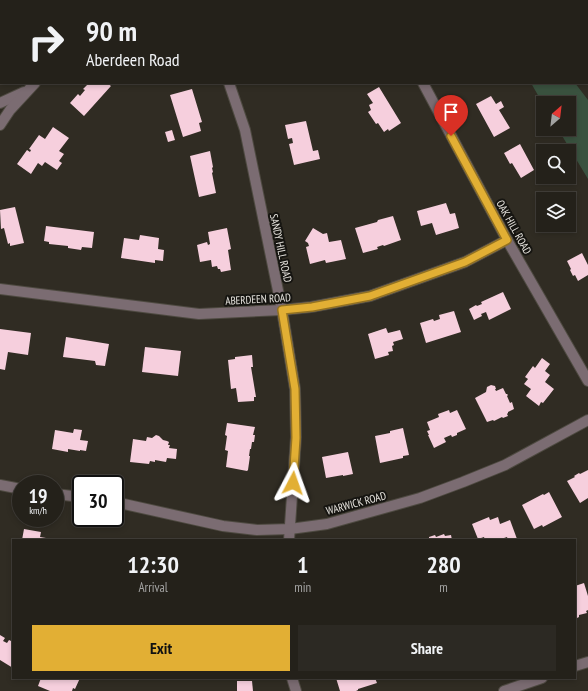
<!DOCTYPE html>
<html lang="en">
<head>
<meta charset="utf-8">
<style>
	:root { --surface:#24211a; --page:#2c2923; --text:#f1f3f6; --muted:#a3a3a2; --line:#413e39; --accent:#e2af34 }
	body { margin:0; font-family:"PT Sans Narrow",sans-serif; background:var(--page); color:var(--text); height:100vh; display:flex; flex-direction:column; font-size:15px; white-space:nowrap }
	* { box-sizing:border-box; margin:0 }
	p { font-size:13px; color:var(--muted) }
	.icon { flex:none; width:22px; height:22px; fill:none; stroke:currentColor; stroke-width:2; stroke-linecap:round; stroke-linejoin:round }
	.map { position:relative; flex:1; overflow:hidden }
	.drawer { position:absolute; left:12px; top:539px; width:564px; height:140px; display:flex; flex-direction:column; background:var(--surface); border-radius:0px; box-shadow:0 2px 6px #0003,0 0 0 1px var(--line) }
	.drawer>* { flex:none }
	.hud { position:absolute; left:0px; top:0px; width:588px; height:84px; box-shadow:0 2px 6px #0003,0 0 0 1px var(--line); background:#24211a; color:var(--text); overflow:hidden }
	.needle { width:26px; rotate:28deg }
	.tools { position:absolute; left:536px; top:96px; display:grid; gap:8px }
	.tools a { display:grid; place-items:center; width:40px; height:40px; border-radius:0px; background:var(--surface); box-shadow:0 2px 6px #0003,0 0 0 1px var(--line); font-size:20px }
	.speed { position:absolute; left:12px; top:475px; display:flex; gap:8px; font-size:20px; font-weight:700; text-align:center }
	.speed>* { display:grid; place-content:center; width:52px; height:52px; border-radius:50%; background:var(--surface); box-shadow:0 2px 6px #0003,0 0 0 1px var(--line); line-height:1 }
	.speed small { font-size:10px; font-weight:400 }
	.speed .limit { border:2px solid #111; border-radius:6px; background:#fff; color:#111 }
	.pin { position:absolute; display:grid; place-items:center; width:34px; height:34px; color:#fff; margin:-41px -17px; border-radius:50% 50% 50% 0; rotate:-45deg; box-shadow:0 0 4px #0007 }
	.pin .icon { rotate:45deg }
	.me { position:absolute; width:44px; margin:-22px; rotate:4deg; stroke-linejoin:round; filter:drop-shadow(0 0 3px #0008) }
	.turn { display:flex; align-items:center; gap:14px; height:84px; padding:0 20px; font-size:18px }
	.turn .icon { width:52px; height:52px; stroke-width:2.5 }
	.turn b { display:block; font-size:28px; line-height:34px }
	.eta { display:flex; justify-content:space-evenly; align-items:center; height:68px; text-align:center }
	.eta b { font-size:24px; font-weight:700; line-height:28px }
	.cta { display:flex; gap:8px; margin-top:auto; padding:8px 20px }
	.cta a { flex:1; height:46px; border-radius:0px; background:var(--accent); color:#111; font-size:16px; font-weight:700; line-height:46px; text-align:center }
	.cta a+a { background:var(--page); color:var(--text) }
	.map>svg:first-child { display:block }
	.green { fill:#3a523f }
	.building { fill:#f6cfdd }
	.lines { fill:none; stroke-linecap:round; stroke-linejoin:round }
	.minor-casing { stroke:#4e4a41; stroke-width:12 }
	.major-casing { stroke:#4e4a41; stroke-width:12 }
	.minor { stroke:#7b6c72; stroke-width:10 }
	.major { stroke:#c9aab8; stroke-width:10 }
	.route-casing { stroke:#937222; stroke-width:10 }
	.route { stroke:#e2af34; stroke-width:7 }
	.labels { text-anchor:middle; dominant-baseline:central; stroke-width:4; stroke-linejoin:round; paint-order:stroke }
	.street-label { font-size:11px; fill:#e9e6e0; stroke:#161511 }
</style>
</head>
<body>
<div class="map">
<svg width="588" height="691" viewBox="0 0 588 691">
	<rect width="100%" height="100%" fill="#302c23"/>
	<path class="green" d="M531 83H575L588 100V179L558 129H569V103L543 104Z"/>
	<g class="building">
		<path d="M89 83H92L93 84 94 83H107L111 86 84 116 70 103 78 94 80 96 85 90 83 89Z"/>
		<path d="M379 87 401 123 389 131 388 129 384 132 378 123 376 124 368 112 371 110 369 105 373 103 367 94Z"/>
		<path d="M192 89 202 122 199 123 201 131 183 137 170 95Z"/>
		<path d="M491 96 496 104 501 101 504 107 499 110 510 128 494 137 476 104Z"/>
		<path d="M306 121 313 151 318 150 320 159 294 165 289 144 293 143 292 138 288 139 285 125Z"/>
		<path d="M53 127 69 138 59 151 64 154 59 161 62 163 57 170 45 162 42 166 38 163 31 174 17 164 27 150 30 152 31 150 29 149 39 135 45 139Z"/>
		<path d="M172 130 175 140 168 142 165 132Z"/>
		<path d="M520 144 534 170 521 178 512 163 510 164 504 153Z"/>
		<path d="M210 151 213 167 212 168 213 172 212 173 216 193 199 197 190 156Z"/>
		<path d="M549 191 554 199H543V221L538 213 543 210 536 198Z"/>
		<path d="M446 203 450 214 455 213 459 228 436 235 432 223 421 226 417 211Z"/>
		<path d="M15 207 24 243 10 246V243L8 244 4 228 1 229 0 210Z"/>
		<path d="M393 216 401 240 384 246 383 245 377 247 378 249 363 253 355 228 377 222 378 220Z"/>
		<path d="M545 225H564L549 233Z"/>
		<path d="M46 226 94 232 92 248 82 247 81 250 68 248V246L49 244V242L44 241Z"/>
		<path d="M227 228 231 249 228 250 231 270 221 272 220 269H218L217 266 212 267 211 260 200 262 197 245 207 242 208 245 210 244 208 232Z"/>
		<path d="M313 228 323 234 327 233 329 242 341 240 346 259 326 263 325 260 310 264 306 247 309 246 308 243 305 241Z"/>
		<path d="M140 235 159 238 158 249 164 250 163 261 155 260V263L121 258 124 238 139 240Z"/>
		<path d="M582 253 588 265V275L578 281 575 275 573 276 570 270 571 269 567 261Z"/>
		<path d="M503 292 511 309 489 320 486 312 481 314 482 316 474 320 469 309 476 305 477 306 482 304 481 302Z"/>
		<path d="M454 311 461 332 426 343 420 323 433 319 434 321 440 319 439 315Z"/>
		<path d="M386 328 388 333 400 330 403 339 393 342 394 345 392 346 393 351 388 352 389 355 375 359 368 334Z"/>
		<path d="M0 329 31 333 28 355 8 352 5 370 0 369Z"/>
		<path d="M66 337 109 344 105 366 96 365 95 361 63 357Z"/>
		<path d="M145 347 181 351 178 376 142 372Z"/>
		<path d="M252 355 253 367H251L256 397H254V401L238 402 236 388 231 389 228 360 235 359V357Z"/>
		<path d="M542 358 550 364 545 371 550 375 545 382 554 389 543 403 541 402 539 406 526 396 531 389 524 384 528 379 525 377 533 366 535 368Z"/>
		<path d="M491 385 495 386 496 389H495L496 391 503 388 506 394H507L508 395 507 396 510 403 512 402 514 409 508 412V413L507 414 508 416 503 418 502 417 494 421 493 420 487 422 475 398 486 392 487 387Z"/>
		<path d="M449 410 450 413 457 410 466 429 457 433V435L452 437 451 435 444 438 446 442 434 448 428 435H429L427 431 430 430 427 422 439 417 438 414Z"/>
		<path d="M227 423 255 427 253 435H255L254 442H252L251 449H250L249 456H250L248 470 247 471 226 467 228 451 225 450 227 436 225 435Z"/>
		<path d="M403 428 409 455 403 456V458L380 463 375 436 390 433V431Z"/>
		<path d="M74 429 82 430 80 440 88 441 86 451 80 450V451L68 449V452L52 449 55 430 73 433Z"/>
		<path d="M156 435 159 436 163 440 167 441 169 442 168 445H170L169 448 177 449 176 459 167 458 166 462 155 460V462L150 461 149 464 130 462 133 439 146 441 147 437 152 438Z"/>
		<path d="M348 452 353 474 343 476V475L326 478 322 457Z"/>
		<path d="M588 470V498L580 503 567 481 575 477 574 476 579 473 580 474Z"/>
		<path d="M549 492 562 517 543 527 542 525 534 529 522 505 543 494 544 495Z"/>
		<path d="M489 517 490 520 498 517 500 524 510 520 517 539 514 540H508L507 537 498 540H485L484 537 478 539 472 524Z"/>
		<path d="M24 529 41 532 40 537 52 539V540H22Z"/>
		<path d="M444 534 445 536 451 535 452 540H425L429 538V537L435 535 436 537Z"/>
		<path d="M584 583 588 596V610L586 611 587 613 579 615V617L575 619V586Z"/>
		<path d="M0 635 5 638 3 641 7 643 9 640 13 642V668L0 660Z"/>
		<path d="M41 678H80L75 689 73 688 72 691H50L38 686Z"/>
		<path d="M336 678H375L377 683 358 689V690L356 691H340Z"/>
		<path d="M237 681H252L253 691H237Z"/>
	</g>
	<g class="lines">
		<defs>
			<g id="minor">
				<path d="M180 0 181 1"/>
				<path d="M112 1 113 0"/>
				<path d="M229 83 245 130 282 310 295 389 296 437 289 540"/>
				<path d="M423 83 507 240 588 381"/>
				<path d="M0 103 24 92"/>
				<path d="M0 125 10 110 35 83"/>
				<path d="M0 289 199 314 282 310 311 307 370 296 465 262 507 240"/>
				<path d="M0 485 21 489"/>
				<path d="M55 494 81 497"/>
				<path d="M115 502 223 526 257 530 290 529 327 524 420 498 463 482 505 465 588 420"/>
				<path d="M575 666 588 662"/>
				<path d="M292 678 296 691"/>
				<path d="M504 691 542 678"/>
			</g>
			<g id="major">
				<path d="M549 0V1"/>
				<path d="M587 46 588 47"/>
			</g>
		</defs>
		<use href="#minor" class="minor-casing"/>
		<use href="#major" class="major-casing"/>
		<use href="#minor" class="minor"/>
		<use href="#major" class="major"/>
	</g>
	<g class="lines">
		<defs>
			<path id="route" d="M293 483 296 438 295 389 282 310 312 307 370 296 465 262 507 240 451 136"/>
		</defs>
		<use href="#route" class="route-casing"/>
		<use href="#route" class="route"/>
	</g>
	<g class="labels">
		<g class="street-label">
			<text transform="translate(514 227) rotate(61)">OAK HILL ROAD</text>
			<text transform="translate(281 248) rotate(78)">SANDY HILL ROAD</text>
			<text transform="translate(258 299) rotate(-3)">ABERDEEN ROAD</text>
			<text transform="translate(356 503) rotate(-15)">WARWICK ROAD</text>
		</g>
	</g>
</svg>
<div class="tools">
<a><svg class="needle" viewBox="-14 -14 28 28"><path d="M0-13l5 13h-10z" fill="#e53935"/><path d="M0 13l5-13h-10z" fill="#a3a3a2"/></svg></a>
<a><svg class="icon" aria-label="search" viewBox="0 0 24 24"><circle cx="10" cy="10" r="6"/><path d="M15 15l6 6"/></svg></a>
<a><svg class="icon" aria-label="layers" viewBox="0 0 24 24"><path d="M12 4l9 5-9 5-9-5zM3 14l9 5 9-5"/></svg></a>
</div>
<div class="speed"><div>19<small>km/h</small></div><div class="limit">30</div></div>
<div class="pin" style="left:451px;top:136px;background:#d93025"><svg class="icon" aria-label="arrive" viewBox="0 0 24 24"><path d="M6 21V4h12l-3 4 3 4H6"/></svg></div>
<svg class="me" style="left:293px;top:483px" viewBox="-20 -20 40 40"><path d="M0-17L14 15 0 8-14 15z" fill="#e2af34" stroke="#fff" stroke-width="4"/></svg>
<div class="hud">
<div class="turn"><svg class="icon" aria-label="right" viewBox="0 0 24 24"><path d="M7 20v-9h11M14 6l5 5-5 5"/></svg><div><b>90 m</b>Aberdeen Road</div></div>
</div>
<section class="drawer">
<div class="eta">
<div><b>12:30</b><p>Arrival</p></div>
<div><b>1</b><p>min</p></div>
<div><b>280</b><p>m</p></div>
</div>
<div class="cta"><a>Exit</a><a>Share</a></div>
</section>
</div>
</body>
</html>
